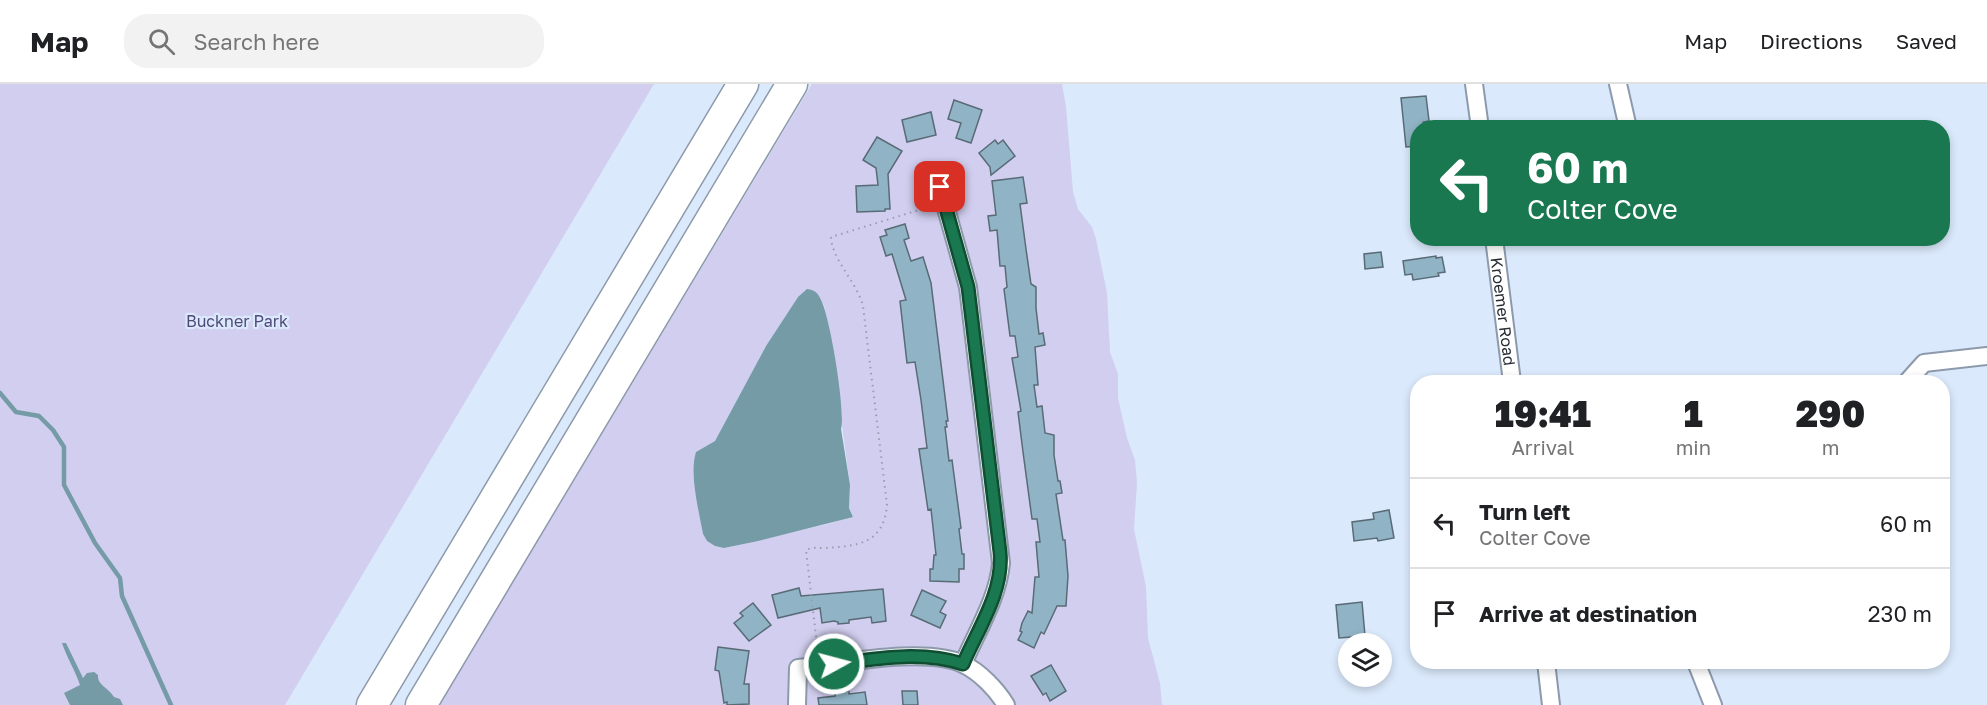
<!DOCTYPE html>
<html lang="en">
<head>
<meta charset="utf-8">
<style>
	:root { --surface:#fff; --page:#f2f2f2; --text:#202124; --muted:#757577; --line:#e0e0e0 }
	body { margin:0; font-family:"Golos Text",sans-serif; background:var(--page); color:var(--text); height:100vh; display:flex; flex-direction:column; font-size:22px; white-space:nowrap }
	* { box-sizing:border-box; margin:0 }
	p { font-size:20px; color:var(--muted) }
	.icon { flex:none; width:33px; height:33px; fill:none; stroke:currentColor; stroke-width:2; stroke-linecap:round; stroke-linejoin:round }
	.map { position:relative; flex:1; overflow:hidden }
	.sheet { position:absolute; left:1410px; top:291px; width:540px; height:294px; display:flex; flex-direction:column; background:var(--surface); border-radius:24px; box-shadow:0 3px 9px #0003 }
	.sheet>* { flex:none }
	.banner { position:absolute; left:1410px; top:36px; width:540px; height:126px; border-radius:24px; box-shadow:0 3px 9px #0003; background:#19784f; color:#fff; overflow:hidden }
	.buttons { position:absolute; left:1338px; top:549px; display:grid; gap:12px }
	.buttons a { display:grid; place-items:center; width:54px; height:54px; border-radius:50%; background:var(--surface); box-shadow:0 3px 9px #0003; font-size:30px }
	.pin { position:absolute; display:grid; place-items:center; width:51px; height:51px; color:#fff; margin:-26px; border-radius:12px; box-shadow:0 3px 9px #0006 }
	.me { position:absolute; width:66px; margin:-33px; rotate:83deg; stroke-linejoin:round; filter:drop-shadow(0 0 4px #0008) }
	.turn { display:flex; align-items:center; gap:21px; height:126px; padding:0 18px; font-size:27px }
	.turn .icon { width:78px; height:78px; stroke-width:2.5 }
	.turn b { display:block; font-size:42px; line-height:51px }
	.eta { display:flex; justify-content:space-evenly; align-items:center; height:102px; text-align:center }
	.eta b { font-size:36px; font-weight:800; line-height:42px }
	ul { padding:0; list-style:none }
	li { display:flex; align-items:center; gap:18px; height:90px; padding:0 18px; border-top:2px solid var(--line) }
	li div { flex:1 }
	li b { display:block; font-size:22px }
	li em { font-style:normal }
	header { display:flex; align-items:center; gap:36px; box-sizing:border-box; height:84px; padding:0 30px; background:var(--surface); border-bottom:2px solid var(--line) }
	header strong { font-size:28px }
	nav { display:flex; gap:33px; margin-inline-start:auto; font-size:21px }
	.search { width:420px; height:54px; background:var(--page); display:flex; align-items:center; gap:15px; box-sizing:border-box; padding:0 21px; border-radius:24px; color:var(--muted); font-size:22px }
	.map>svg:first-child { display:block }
	.green { fill:#d2ceef; fill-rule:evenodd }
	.water { fill:#749ba6 }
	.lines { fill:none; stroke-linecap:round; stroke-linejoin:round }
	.stream { stroke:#749ba6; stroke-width:4.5 }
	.building { fill:#91b3c6; stroke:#586b76; stroke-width:1.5 }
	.minor-casing { stroke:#8d9aab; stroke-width:20 }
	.motorway-casing { stroke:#8d9aab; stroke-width:33 }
	.path { stroke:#949fad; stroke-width:2; stroke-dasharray:1.5 4.5; stroke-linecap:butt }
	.minor { stroke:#fff; stroke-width:16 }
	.motorway { stroke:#fff; stroke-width:30 }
	.route-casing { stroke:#104e33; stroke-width:15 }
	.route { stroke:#19784f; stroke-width:10 }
	.labels { text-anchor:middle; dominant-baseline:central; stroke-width:4.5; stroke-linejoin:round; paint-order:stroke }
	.street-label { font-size:16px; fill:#282d34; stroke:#dae9fb }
	.park-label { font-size:16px; fill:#524978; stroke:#dae9fb }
</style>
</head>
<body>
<header>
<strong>Map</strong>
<div class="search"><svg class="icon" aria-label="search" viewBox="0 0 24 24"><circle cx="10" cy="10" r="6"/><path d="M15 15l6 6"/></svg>Search here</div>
<nav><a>Map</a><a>Directions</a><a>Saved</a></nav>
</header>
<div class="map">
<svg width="1987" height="621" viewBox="0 0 1987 621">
	<rect width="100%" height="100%" fill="#dae9fb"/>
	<g class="green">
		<path d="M0 0H654L285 621H0Z"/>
		<path d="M812 0H1062L1066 23 1073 108 1078 125 1092 143 1096 155 1107 209 1110 268 1118 290V314L1127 354 1135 376 1137 399 1134 445 1146 503 1148 554 1160 599 1162 621H439ZM815 208 824 221 829 243 850 401 849 424 853 432 828 440 724 464 715 462 707 457 703 450 696 368 715 357 766 262 798 213Z"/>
	</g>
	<g class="water">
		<path d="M807 205C815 206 818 209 821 216 830 232 846 329 841 345L850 401 849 424 853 433 758 457 724 464 715 462 707 457 703 450C699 427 689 391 696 368L715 357 766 262 798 213Z"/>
		<path d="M62 559H66L83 594 87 589 94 588 98 591C97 601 109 604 114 613L120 615 123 621H70L64 609 80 601C75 586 67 574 62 559Z"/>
	</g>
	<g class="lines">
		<path class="stream" d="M0 309 16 328 39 332 53 346 64 363V401L95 459 120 494 122 512 171 621"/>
	</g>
	<g class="building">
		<path d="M1426 12 1429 37 1423 38 1424 44H1418V62L1406 63 1401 14Z"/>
		<path d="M954 16 982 26 971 59 956 54 961 39 948 35Z"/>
		<path d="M931 28 936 51 907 58 902 36Z"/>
		<path d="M877 53 902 67 888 90 890 125H885V127L857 128 856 102 878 101 876 84 863 76Z"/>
		<path d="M995 56 998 60 1003 56 1015 72 991 91 990 83 979 69Z"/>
		<path d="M1023 93 1027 119 1020 120 1026 165 1031 200 1036 203V224L1039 250 1043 249 1045 261 1035 263 1038 301H1034L1037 323 1042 322 1045 349 1054 351V371L1058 397H1060L1062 409 1056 410 1063 456H1065L1068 492 1066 522H1057L1044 550 1041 548 1034 564 1018 556 1022 548 1020 547 1022 539 1028 527 1032 529 1035 493H1039L1036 458H1040L1037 435H1032L1023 368 1018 328 1021 327 1012 274 1018 273 1015 252H1010L1004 205 1007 203 1005 182H1000L997 146 990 147 988 132 996 131 992 97Z"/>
		<path d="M905 140 909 154 904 156 911 177 923 173 931 199 948 337H946L947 343H945L949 377 952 376 961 444 959 445 962 470H964V485H959V498L930 497V485H933L934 471H936L931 425 928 426 919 365 927 364 921 316 915 278 907 279 900 217 906 216 892 170 886 172 880 153 887 151 885 146Z"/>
		<path d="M1381 168 1383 183 1365 185 1364 170Z"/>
		<path d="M1436 172V174L1442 173 1445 188 1438 189 1439 192 1413 196 1412 190 1405 191 1403 177Z"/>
		<path d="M1389 426 1394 454 1378 457 1377 454 1354 457 1352 438 1374 435 1373 429Z"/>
		<path d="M799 504 801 512 883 505 886 537 872 539 871 533 849 536V539L838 540V538L834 537 822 539 820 524 778 534 772 511Z"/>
		<path d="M922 506 946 517 940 528 946 531 940 544 911 531Z"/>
		<path d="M1362 518 1365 552 1339 554 1336 521Z"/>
		<path d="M753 519 771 541 749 557 734 539 743 532 740 529Z"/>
		<path d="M718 563 749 567 744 600H749V620L727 621V618L724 619 719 587 715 586Z"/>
		<path d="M1051 581 1066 607 1050 617 1046 609 1043 611 1031 592Z"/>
		<path d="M849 607V610L865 608 867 621H819L818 614 835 612V609Z"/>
		<path d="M902 607H917L918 621H903Z"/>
	</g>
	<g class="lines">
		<defs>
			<g id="minor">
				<path d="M1474 0 1480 44"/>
				<path d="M1618 0 1628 44"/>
				<path d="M940 103 968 203 1001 479C998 514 977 547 963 580"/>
				<path id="s1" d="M1494 154 1512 298"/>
				<path d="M1907 298 1924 279 1987 272"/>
				<path d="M1546 578 1551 621"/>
				<path d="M1696 578 1713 621"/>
				<path d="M797 621 798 584C839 580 926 562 963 580 980 588 997 606 1006 621"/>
			</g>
			<g id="motorway">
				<path d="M372 621 743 0"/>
				<path d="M421 621 792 0"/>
			</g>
		</defs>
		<use href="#minor" class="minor-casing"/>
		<use href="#motorway" class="motorway-casing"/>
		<path class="path" d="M815 565 816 552 806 466C812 463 818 464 825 464 857 462 884 460 887 421L863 222C857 198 832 176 831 153L919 126 925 121"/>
		<use href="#minor" class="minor"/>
		<use href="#motorway" class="motorway"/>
	</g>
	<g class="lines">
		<defs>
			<path id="route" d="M834 580C879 575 920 566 963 580 978 545 1004 507 1000 468L968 203 940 103"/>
		</defs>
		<use href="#route" class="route-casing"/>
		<use href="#route" class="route"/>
	</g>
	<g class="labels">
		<g class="street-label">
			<text stroke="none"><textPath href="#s1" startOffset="74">Kroemer Road</textPath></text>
		</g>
		<g class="park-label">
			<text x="237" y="237">Buckner Park</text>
		</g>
	</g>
</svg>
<div class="buttons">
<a><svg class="icon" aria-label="layers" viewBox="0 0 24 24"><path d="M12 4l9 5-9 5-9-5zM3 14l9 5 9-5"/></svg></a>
</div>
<div class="pin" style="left:940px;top:103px;background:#d93025"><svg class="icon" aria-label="arrive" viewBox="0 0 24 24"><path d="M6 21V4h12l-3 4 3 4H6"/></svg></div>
<svg class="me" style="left:834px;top:580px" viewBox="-20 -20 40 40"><circle r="17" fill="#19784f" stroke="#fff" stroke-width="3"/><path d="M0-11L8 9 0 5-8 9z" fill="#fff"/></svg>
<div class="banner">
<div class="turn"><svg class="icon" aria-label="left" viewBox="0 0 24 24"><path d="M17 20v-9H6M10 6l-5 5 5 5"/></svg><div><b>60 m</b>Colter Cove</div></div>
</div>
<section class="sheet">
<div class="eta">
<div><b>19:41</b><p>Arrival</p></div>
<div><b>1</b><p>min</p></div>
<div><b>290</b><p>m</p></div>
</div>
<ul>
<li><svg class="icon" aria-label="left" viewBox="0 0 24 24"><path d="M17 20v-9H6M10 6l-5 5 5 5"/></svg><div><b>Turn left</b><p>Colter Cove</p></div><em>60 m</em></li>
<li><svg class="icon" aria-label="arrive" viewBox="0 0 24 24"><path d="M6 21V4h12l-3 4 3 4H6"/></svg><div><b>Arrive at destination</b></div><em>230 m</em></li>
</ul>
</section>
</div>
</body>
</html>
